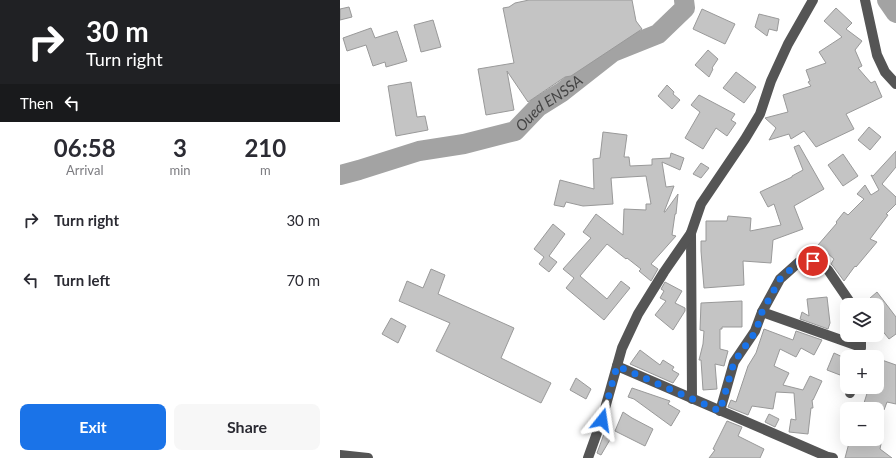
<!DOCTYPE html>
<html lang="en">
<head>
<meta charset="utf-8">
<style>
	:root { --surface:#fff; --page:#f7f7f7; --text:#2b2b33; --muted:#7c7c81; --accent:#1a73e8 }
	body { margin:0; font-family:Lato,sans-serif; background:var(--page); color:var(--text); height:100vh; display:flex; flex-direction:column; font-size:15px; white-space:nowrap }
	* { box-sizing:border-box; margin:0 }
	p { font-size:13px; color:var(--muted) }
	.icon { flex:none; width:22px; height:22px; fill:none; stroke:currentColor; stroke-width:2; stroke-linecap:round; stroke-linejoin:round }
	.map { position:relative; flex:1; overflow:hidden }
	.details { display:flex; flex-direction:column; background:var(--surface); width:340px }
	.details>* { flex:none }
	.guide { background:#202124; color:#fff; overflow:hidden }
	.buttons { position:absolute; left:500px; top:298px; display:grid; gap:8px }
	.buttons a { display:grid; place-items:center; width:44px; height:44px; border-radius:8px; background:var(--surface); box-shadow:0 4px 16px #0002; font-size:20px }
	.pin { position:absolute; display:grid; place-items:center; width:34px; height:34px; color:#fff; margin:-17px; border:2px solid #fff; border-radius:50%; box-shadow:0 1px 4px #0007 }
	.me { position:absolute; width:44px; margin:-22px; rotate:15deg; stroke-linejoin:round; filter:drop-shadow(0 0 3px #0008) }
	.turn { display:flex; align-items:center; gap:14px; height:84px; padding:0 20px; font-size:18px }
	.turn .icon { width:52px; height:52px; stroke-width:2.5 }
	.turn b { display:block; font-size:28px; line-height:34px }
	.then { display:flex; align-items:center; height:38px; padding:0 20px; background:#0003; gap:8px; font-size:15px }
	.eta { display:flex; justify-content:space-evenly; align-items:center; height:68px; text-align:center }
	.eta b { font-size:24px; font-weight:700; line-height:28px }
	.button { display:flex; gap:8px; margin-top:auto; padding:8px 20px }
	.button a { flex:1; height:46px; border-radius:8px; background:var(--accent); color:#fff; font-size:16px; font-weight:700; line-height:46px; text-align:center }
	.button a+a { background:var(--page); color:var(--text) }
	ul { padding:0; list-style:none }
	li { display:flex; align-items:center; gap:12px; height:60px; padding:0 20px }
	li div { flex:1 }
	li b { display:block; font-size:15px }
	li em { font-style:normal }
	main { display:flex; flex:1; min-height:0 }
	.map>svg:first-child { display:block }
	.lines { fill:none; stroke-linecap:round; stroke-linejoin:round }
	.river { stroke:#a3a3a3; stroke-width:20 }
	.building { fill:#c4c4c4; stroke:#999 }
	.minor { stroke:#555; stroke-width:10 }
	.route { stroke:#1a73e8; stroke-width:7; stroke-dasharray:0 12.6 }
	.labels { text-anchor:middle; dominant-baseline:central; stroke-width:3; stroke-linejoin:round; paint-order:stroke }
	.water-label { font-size:15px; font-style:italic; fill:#444; stroke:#fff }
</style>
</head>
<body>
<main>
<section class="details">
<div class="guide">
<div class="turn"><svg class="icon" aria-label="right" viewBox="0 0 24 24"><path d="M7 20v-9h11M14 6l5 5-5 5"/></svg><div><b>30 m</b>Turn right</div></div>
<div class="then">Then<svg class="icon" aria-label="left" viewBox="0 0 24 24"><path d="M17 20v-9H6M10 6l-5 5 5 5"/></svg></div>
</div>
<div class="eta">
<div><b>06:58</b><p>Arrival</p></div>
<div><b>3</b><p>min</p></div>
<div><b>210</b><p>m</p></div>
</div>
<ul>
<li><svg class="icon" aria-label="right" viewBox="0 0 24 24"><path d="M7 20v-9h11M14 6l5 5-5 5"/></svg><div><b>Turn right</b></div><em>30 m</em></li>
<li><svg class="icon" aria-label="left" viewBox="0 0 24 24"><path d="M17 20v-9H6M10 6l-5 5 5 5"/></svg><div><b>Turn left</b></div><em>70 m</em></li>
</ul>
<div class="button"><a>Exit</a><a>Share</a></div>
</section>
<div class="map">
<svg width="556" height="458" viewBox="0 0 556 458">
	<rect width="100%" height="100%" fill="#fff"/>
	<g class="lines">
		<g class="river">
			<path d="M547 0 556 13"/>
			<path id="s1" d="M0 175 19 170 79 151 124 144 175 131 198 107 222 92 273 52 318 34 345 8 344 0"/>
		</g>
	</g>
	<g class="building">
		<path d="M189 0H292L296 21 302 29 231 76 225 77 188 102 167 71 174 110 146 115 138 69 174 63 163 8 169 7 175 3Z"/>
		<path d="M9 7 12 17 0 20V9Z"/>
		<path d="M496 8 512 23 506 29 522 41 515 50 522 66 518 68 531 83 535 81 542 97 506 114 514 129 476 147 464 131 451 139 449 134 429 140 436 128 425 118 448 112 443 95 471 86 468 82 470 81 466 70 486 63 479 52 502 37 484 21Z"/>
		<path d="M362 9 395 24 385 44 353 29Z"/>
		<path d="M419 14 439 19 437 31 429 29 427 36 415 27Z"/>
		<path d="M93 20 101 47 81 52 74 25Z"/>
		<path d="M31 28 35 38 57 31 67 61 46 67 45 62 33 66 26 45 7 51 3 38Z"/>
		<path d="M368 50 378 59 372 68 373 69 369 77 355 65Z"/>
		<path d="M396 72 416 87 404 103 383 88Z"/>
		<path d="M71 82 77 117 85 116 88 130 56 136 48 86Z"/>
		<path d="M327 85 334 92 333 94 340 100 332 109 318 96Z"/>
		<path d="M359 95 395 114 391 120 396 123 387 136 376 128 363 149 345 138 360 112 351 105Z"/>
		<path d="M529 127 541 137 530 150 518 140Z"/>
		<path d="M263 132 287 135 284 157H289L290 166 312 165V159L330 158 331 153 344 158 340 170 322 162 326 187 334 186 324 212H325L338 194 336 214H335L332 235 336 236 311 264 318 269 311 281 299 271 301 269 287 258 286 259 267 244 240 276 267 299 281 281 290 288 264 320 226 288 234 278 223 269 251 238 243 232 256 214 283 235 284 209 306 210V204H311L306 176 271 178 273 204 243 206 226 202 224 207 214 205 220 180 254 189 253 159 260 158Z"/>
		<path d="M459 145 484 189 454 206 463 229 433 240 431 263 403 261 404 285 364 288 361 251V241H366V221H387L388 216 411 218 410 231 441 225 434 204 428 207 420 192 452 177V176L463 170 454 147Z"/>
		<path d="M556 151V167L542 184 556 197V204L546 214 548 215 530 239 537 242 516 267 515 266 504 281 493 266 491 264 494 259 478 245 497 223 496 222 504 212 508 215 524 199 517 194 525 185 531 195 539 190 531 175 533 176Z"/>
		<path d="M503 154 518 176 503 186 488 165Z"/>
		<path d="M361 163 369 168 361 178 353 174Z"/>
		<path d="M213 224 225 234 209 256 217 262 209 272 199 264 204 257 194 249Z"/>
		<path d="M91 269 105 275 98 294 174 328 161 358 211 383 201 403 96 351 110 323 59 301 67 281 83 288Z"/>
		<path d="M325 282 342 291 335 303 345 308V311L333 330 315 315 326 301 320 298 324 291 321 289Z"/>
		<path d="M537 292 556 317V334L549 339 537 324V305H522Z"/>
		<path d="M487 297 490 323 488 329 460 319 462 312 469 316 467 299Z"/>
		<path d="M402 301V327H382V329H380V349L388 351 384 366 375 364 377 389 363 390 361 360H359L363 344 364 331 360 330 361 303Z"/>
		<path d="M51 318 66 326 58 343 42 334Z"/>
		<path d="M424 329 453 340 456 331 482 340 474 355 461 348 456 357 440 349 434 366 449 373 443 385 463 390 470 376 482 381 473 400H472L473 408H471L468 434 449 432 451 419 456 420 454 393 436 392 433 409 412 406 408 415 388 407 391 400 396 402 408 366 416 353Z"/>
		<path d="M300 350 320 365 323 360 334 367 332 370 339 374 333 383 290 364Z"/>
		<path d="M494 353 507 359 500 375 487 370Z"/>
		<path d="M539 359 556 365V404L547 402 544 410 524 403 529 387H537V365Z"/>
		<path d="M236 378 251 389 246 399 230 390Z"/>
		<path d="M292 388 330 401 328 404 340 411 331 426 294 399 288 397Z"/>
		<path d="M283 412 292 418 313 429 305 446 275 431Z"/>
		<path d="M429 414 439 419 435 427 425 422Z"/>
		<path d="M387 421 402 427 398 436 424 449 420 458H369L375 450 373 449Z"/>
		<path d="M264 434 271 438 261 455 257 453Z"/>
		<path d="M510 439H542L540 449 552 458H505Z"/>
	</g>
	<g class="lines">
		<g class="minor">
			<path d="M525 0 537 55 545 72 556 84"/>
			<path d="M351 233 352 399"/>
			<path d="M422 312 521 347"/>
			<path d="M518 357 521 347V335"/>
			<path d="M277 366 488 457 493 458"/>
			<path d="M510 393 512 387"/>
			<path d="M380 411 394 362 415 331 422 312 440 279 459 262 473 261 488 270 512 305"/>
			<path d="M0 455 28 458"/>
			<path d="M248 458 262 419 282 348 298 314 324 272 351 233 361 204 405 139 420 114 431 81 448 44 473 0"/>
		</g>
	</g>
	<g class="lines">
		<path class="route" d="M262 420 277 366 380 411 394 362 416 331 422 312 440 279 459 262 473 261"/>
	</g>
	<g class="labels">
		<g class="water-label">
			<text stroke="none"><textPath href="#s1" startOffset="225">Oued ENSSA</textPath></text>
		</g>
	</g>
</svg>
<div class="buttons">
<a><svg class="icon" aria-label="layers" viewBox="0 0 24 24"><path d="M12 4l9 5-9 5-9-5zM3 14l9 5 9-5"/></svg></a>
<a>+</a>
<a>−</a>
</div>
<div class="pin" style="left:473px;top:261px;background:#d93025"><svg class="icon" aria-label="arrive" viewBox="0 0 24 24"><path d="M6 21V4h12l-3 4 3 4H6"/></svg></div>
<svg class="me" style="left:262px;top:420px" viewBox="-20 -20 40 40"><path d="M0-17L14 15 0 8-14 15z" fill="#1a73e8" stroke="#fff" stroke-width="4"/></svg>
</div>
</main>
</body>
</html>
